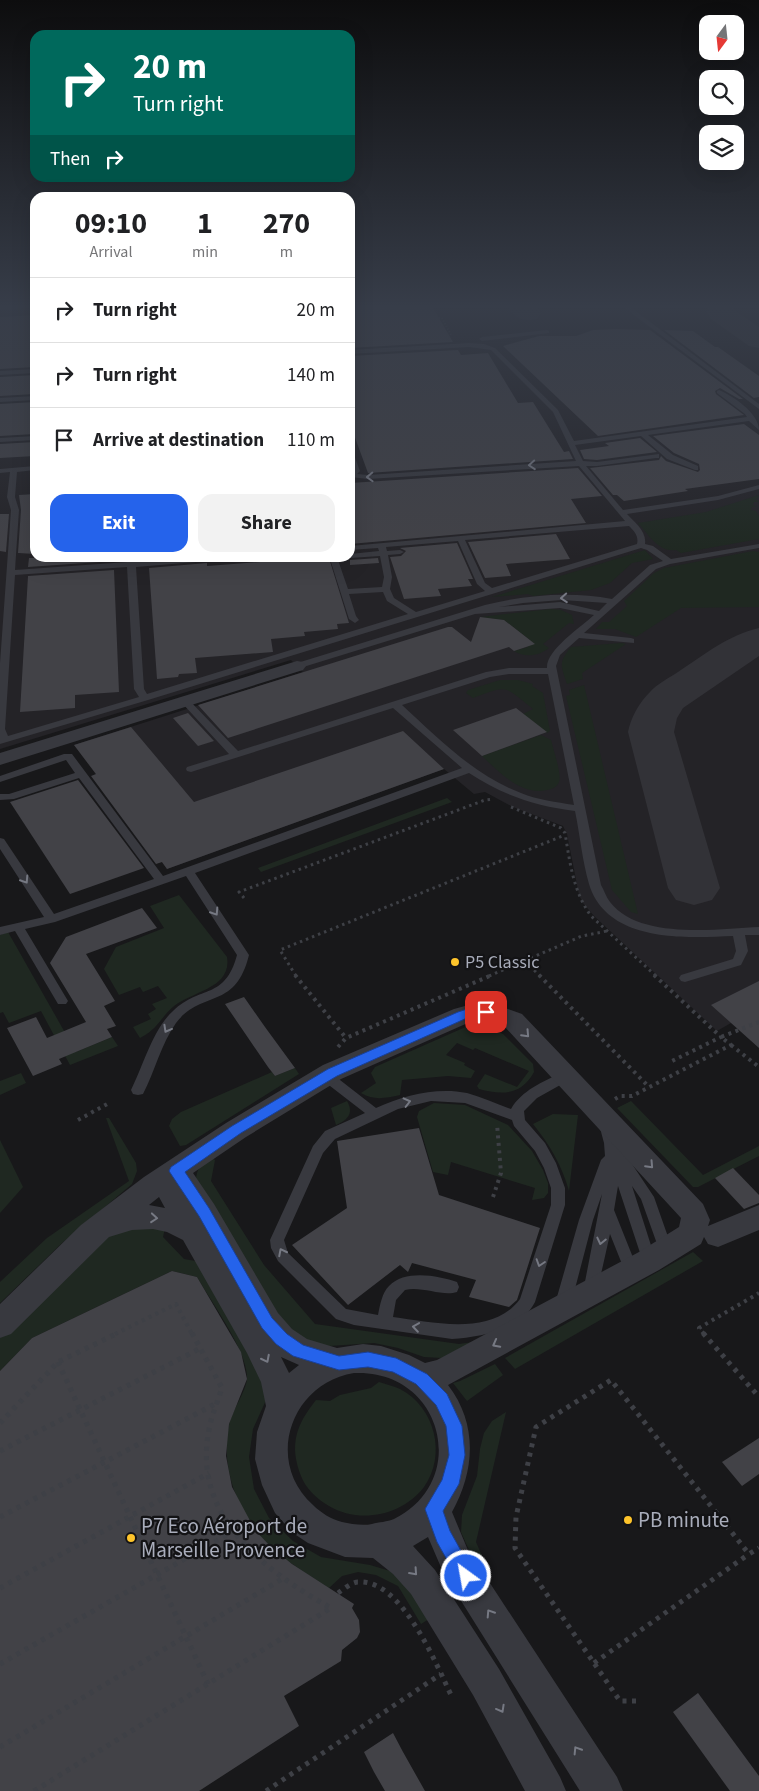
<!DOCTYPE html>
<html lang="en">
<head>
<meta charset="utf-8">
<style>
	:root { --surface:#fff; --page:#f2f2f2; --text:#202124; --muted:#757577; --line:#e0e0e0; --accent:#2563eb }
	body { margin:0; font-family:"Source Sans 3",sans-serif; background:var(--page); color:var(--text); height:100vh; display:flex; flex-direction:column; font-size:19px; white-space:nowrap }
	* { box-sizing:border-box; margin:0 }
	p { font-size:16px; color:var(--muted) }
	.icon { flex:none; width:28px; height:28px; fill:none; stroke:currentColor; stroke-width:2; stroke-linecap:round; stroke-linejoin:round }
	.map { position:relative; flex:1; overflow:hidden }
	.drawer { position:absolute; left:30px; top:192px; width:325px; height:370px; display:flex; flex-direction:column; background:var(--surface); border-radius:15px; box-shadow:0 5px 20px #0002 }
	.drawer>* { flex:none }
	.banner { position:absolute; left:30px; top:30px; width:325px; height:152px; border-radius:15px; box-shadow:0 5px 20px #0002; background:#00695c; color:#fff; overflow:hidden }
	.needle { width:32px; rotate:195deg }
	.fabs { position:absolute; left:699px; top:15px; display:grid; gap:10px }
	.fabs a { display:grid; place-items:center; width:45px; height:45px; border-radius:10px; background:var(--surface); box-shadow:0 5px 20px #0002; font-size:25px }
	.pin { position:absolute; display:grid; place-items:center; width:42px; height:42px; color:#fff; margin:-21px; border-radius:10px; box-shadow:0 2px 8px #0006 }
	.me { position:absolute; width:55px; margin:-28px; rotate:328deg; stroke-linejoin:round; filter:drop-shadow(0 0 4px #0008) }
	.turn { display:flex; align-items:center; gap:18px; height:105px; padding:0 20px; font-size:22px }
	.turn .icon { width:65px; height:65px; stroke-width:2.5 }
	.turn b { display:block; font-size:35px; line-height:42px }
	.then { display:flex; align-items:center; height:48px; padding:0 20px; background:#0003; gap:10px; font-size:19px }
	.eta { display:flex; justify-content:space-evenly; align-items:center; height:85px; text-align:center }
	.eta b { font-size:30px; font-weight:700; line-height:35px }
	.button { display:flex; gap:10px; margin-top:auto; padding:10px 20px }
	.button a { flex:1; height:58px; border-radius:15px; background:var(--accent); color:#fff; font-size:20px; font-weight:700; line-height:58px; text-align:center }
	.button a+a { background:var(--page); color:var(--text) }
	ul { padding:0; list-style:none }
	li { display:flex; align-items:center; gap:15px; height:65px; padding:0 20px; border-top:1px solid var(--line) }
	li div { flex:1 }
	li b { display:block; font-size:19px }
	li em { font-style:normal }
	.map>svg:first-child { display:block }
	.built { fill:#242327 }
	.green { fill:#1f2821 }
	.lines { fill:none; stroke-linecap:round; stroke-linejoin:round }
	.taxiway { fill:#323237; fill-rule:evenodd }
	.building { fill:#424247 }
	.path-far3 { stroke:#3e4046; stroke-width:2; stroke-dasharray:1 2; stroke-linecap:butt }
	.path-far2 { stroke:#3e4046; stroke-width:3; stroke-dasharray:2.5 4; stroke-linecap:butt }
	.path-far1 { stroke:#3e4046; stroke-width:4; stroke-dasharray:3 4.5; stroke-linecap:butt }
	.path { stroke:#3e4046; stroke-width:5; stroke-dasharray:4 5.5; stroke-linecap:butt }
	.service { fill:#38393f; fill-rule:evenodd }
	.minor { fill:#38393f; fill-rule:evenodd }
	.oneway { stroke:#767983 }
	.route { fill:#2563eb; stroke:#184099 }
	.poi-dot { fill:#fec42b; stroke:#131315; stroke-width:2 }
	.labels { text-anchor:middle; dominant-baseline:central; stroke-width:4.5; stroke-linejoin:round; paint-order:stroke }
	.poi-label { font-size:18px; fill:#a9adbb; stroke:#131315; text-anchor:start }
	.near-poi-label { font-size:21px; fill:#a9adbb; stroke:#131315; text-anchor:start }
</style>
</head>
<body>
<div class="map">
<svg width="759" height="1791" viewBox="0 0 759 1791">
	<rect width="100%" height="100%" fill="#18181a"/>
	<path class="built" d="M0 306H35V558H350V306H759V1017L731 1023 717 1031 594 916 583 903 579 895 567 834 563 826 513 807 485 792 474 794 444 769 167 869 74 745 303 672 291 660 0 749Z"/>
	<g class="green">
		<path d="M759 495 756 500 759 502H754L753 505 757 507H752L751 510 756 511 759 516V539L681 553 676 550C659 553 648 534 638 523L706 512Z"/>
		<path d="M645 550 653 559 632 563 610 583 591 590 533 596 528 594 492 597Z"/>
		<path d="M753 551 759 552V607L681 608 636 637 615 629H596L602 622H609L627 606 624 601 654 573 664 568Z"/>
		<path d="M551 609 561 610 572 615 574 624 569 623 543 644 549 648C539 656 525 658 514 651L528 647 530 640 504 620 480 617Z"/>
		<path d="M621 643 626 644 582 673 583 679 567 684C561 665 558 663 571 647Z"/>
		<path d="M500 680H518L533 684 532 686 543 693 550 731 547 733 523 714 533 709C503 685 509 685 473 698L466 693 468 690Z"/>
		<path d="M584 685 638 914 631 912 612 890 566 696 570 695 569 690Z"/>
		<path d="M541 735 551 740C553 749 562 774 559 782 557 787 553 789 547 790 521 796 499 772 482 756Z"/>
		<path d="M447 798 452 802 261 872 258 868Z"/>
		<path d="M179 895 227 957C232 988 193 991 174 1006 160 1018 158 1029 140 1038L133 1027 151 1019 148 1014 156 1009 152 1004 167 998 158 986 143 992 140 987 119 995 104 969 116 947 164 928 150 906Z"/>
		<path d="M8 932 76 1052 112 1037 118 1046 70 1065 41 1011 9 1023 3 1012 0 1013V935Z"/>
		<path d="M470 1025H482L503 1034 533 1064 534 1072C521 1096 501 1095 479 1089L477 1086 485 1074 517 1087 529 1071 475 1048 473 1050 457 1043 446 1055 465 1063 464 1065 475 1071 471 1078 448 1076 402 1080 400 1095C385 1098 375 1101 361 1093L376 1083 371 1073 375 1067Z"/>
		<path d="M295 1068 299 1074 186 1145 180 1146 169 1126 172 1119 181 1112 272 1072 275 1076Z"/>
		<path d="M21 1073 26 1083 0 1095V1081Z"/>
		<path d="M347 1101C354 1113 348 1120 336 1125L331 1108Z"/>
		<path d="M631 1101 703 1175 759 1146V1156L698 1187H693L617 1108Z"/>
		<path d="M434 1103 465 1105 508 1125 532 1151 543 1170 548 1183V1193L544 1198 532 1200 535 1188 451 1162 448 1175 433 1172 417 1117 419 1111Z"/>
		<path d="M553 1114 578 1115 569 1191C562 1166 550 1145 533 1124Z"/>
		<path d="M106 1118H109L136 1163 137 1171 132 1184 62 1243 0 1303V1282L47 1238 129 1181Z"/>
		<path d="M0 1140 23 1187 0 1213Z"/>
		<path d="M211 1157 215 1160 211 1181 264 1265 315 1324 459 1344 473 1342 442 1358 424 1357 398 1348 374 1343 329 1346 317 1345 288 1330 196 1181C196 1169 201 1164 211 1157Z"/>
		<path d="M137 1224 165 1228 163 1237 184 1259 201 1262 264 1364 267 1398 253 1429 249 1457 254 1489 269 1518 293 1541 321 1557 370 1565 390 1571 412 1590 429 1619 421 1624 398 1586 376 1575 358 1572 342 1576 329 1588C309 1575 288 1563 270 1546 238 1515 220 1469 229 1425 232 1411 246 1391 247 1379 249 1353 210 1300 197 1277L172 1271 32 1338 0 1371V1338L113 1232Z"/>
		<path d="M693 1252 703 1261 515 1369 505 1358Z"/>
		<path d="M495 1364 503 1375 467 1401 453 1383 460 1381Z"/>
		<path d="M379 1382C385 1384 394 1386 400 1389 435 1407 447 1455 424 1487 402 1516 359 1524 329 1506 317 1499 306 1489 301 1476 289 1445 296 1425 316 1400L330 1401 340 1395 371 1388Z"/>
		<path d="M506 1412 476 1542 482 1556 473 1559 461 1532 462 1515 477 1476 480 1449 484 1433 492 1421Z"/>
	</g>
	<g class="lines">
		<g class="taxiway">
			<path d="M507 306H536L541 313 537 319C522 322 515 318 507 306Z"/>
			<path d="M708 306H734V310L759 327V348L749 346 711 319 707 313Z"/>
			<path d="M759 628V656L683 708 677 718 674 732 720 888 712 900 694 905 676 900 668 888 628 732C631 717 639 703 650 692 657 684 669 678 678 672 704 655 728 635 759 628Z"/>
		</g>
	</g>
	<g class="building">
		<path d="M350 306H432L453 342 350 348Z"/>
		<path d="M35 315V367L0 369V317Z"/>
		<path d="M616 329 650 330 743 399H739L720 388 715 391 716 394 744 415 598 436 503 346 539 336H576L593 330Z"/>
		<path d="M664 330 693 331 715 347H718L759 376V397L754 398Z"/>
		<path d="M458 350 461 355 488 353 518 403 533 402 564 452 569 451 573 459 368 473 350 424V356Z"/>
		<path d="M35 375V394L0 396V377Z"/>
		<path d="M35 402V434L0 436V404Z"/>
		<path d="M744 424 759 435V479L685 489 688 491 624 501 617 495H613L590 468 659 460 661 456 666 461 698 472 700 470 699 464 674 453 653 436Z"/>
		<path d="M640 438 657 452 597 460 584 459 580 450 609 446 605 443Z"/>
		<path d="M35 442V456L0 458V444Z"/>
		<path d="M578 468 602 496 571 499 586 523 350 544V483Z"/>
		<path d="M35 494V554L18 553 21 510 19 495Z"/>
		<path d="M0 514H9L6 552 0 551Z"/>
		<path d="M556 534 570 559 506 564 511 576 485 578 468 542Z"/>
		<path d="M457 543 473 579H468L472 586 438 589 441 596 404 599 390 557 401 556 406 551 400 548 388 549Z"/>
		<path d="M29 558H114V561L28 567Z"/>
		<path d="M313 558H329L349 623 337 624 338 629 304 632 305 636 271 639 273 652 195 658 197 673 179 674 178 677 157 679 149 568 207 563V566Z"/>
		<path d="M378 558 379 563 350 565V560Z"/>
		<path d="M114 570 119 692 75 695V708L20 712 28 576Z"/>
		<path d="M480 617 504 620 535 644 514 651 509 647 228 738 198 705 448 627H452L471 642Z"/>
		<path d="M516 708 547 732 482 756 453 730Z"/>
		<path d="M188 713 214 741 198 746 173 718Z"/>
		<path d="M131 727 194 802 403 731 444 769 167 869 162 862 156 864 91 776 96 774 74 745Z"/>
		<path d="M78 780 144 868 70 894 10 802Z"/>
		<path d="M142 908 157 928 86 954 115 1001 104 1006 116 1026 107 1029 112 1037 59 1059 62 1064 33 1076 7 1028 36 1017 47 1038 86 1022 50 963 66 937Z"/>
		<path d="M759 981V1048L711 1005Z"/>
		<path d="M244 997 265 1027 295 1068 275 1076 268 1067 225 1004Z"/>
		<path d="M419 1128 439 1195 540 1228 517 1300 509 1307 469 1297 476 1280 412 1263 408 1272 400 1265 348 1305 292 1245 347 1208 337 1141Z"/>
		<path d="M733 1168 759 1195V1203L744 1209 715 1178Z"/>
		<path d="M172 1271 197 1277 241 1352 247 1379 229 1424 226 1456 232 1487 255 1530 271 1547 292 1564 354 1604 352 1608 359 1620 360 1632 357 1638 342 1650 341 1661 284 1696 299 1726 199 1791H0V1371L32 1338Z"/>
		<path d="M759 1438V1474L742 1486 722 1462Z"/>
		<path d="M698 1693 759 1776V1791H730L673 1712Z"/>
		<path d="M393 1733 403 1752 425 1791H385L374 1772 364 1752Z"/>
	</g>
	<g class="lines">
		<path class="path-far3" d="M439 318H442L451 335"/>
		<g class="path-far2">
			<path d="M511 807 561 828 565 833C570 863 573 891 591 916L656 976"/>
			<path d="M244 898 239 892 485 800 494 799"/>
			<path d="M525 961 540 976"/>
			<path d="M296 976 280 950 565 835"/>
			<path d="M489 976 582 936 607 931"/>
		</g>
		<g class="path-far1">
			<path d="M295 975 346 1038"/>
			<path d="M539 975 649 1087"/>
			<path d="M654 975 721 1037 672 1061"/>
			<path d="M731 1045 759 1067"/>
			<path d="M338 1047 346 1038 492 975"/>
			<path d="M615 1099 620 1096H632L731 1045 721 1037 759 1022"/>
			<path d="M78 1120 109 1103"/>
			<path d="M493 1197 501 1173 497 1124"/>
			<path d="M115 1334 176 1304 192 1334"/>
			<path d="M704 1334 699 1328 759 1293"/>
		</g>
		<g class="path">
			<path d="M703 1333 759 1397"/>
			<path d="M58 1362 208 1684"/>
			<path d="M0 1423 58 1362 118 1333"/>
			<path d="M0 1451 201 1348"/>
			<path d="M0 1517 215 1404"/>
			<path d="M0 1588 209 1473"/>
			<path d="M338 1593C344 1589 352 1582 358 1582 402 1579 436 1664 452 1697"/>
			<path d="M594 1663 749 1554"/>
			<path d="M0 1664 232 1532"/>
			<path d="M636 1701H620L515 1548 516 1517 536 1427 611 1380 749 1554 759 1548"/>
			<path d="M0 1747 282 1579"/>
			<path d="M34 1791 331 1608C263 1570 189 1514 210 1425 213 1412 218 1400 222 1388L192 1333"/>
			<path d="M266 1791 441 1674"/>
		</g>
		<g class="service">
			<path d="M0 306H35V308L0 310Z"/>
			<path d="M622 306H629L759 404V409Z"/>
			<path d="M547 330 549 331V333L482 341 479 339 482 337Z"/>
			<path d="M469 343 484 344 495 348 558 410 574 441 747 417 745 414 717 393V391L719 390C733 396 759 413 759 430L749 421 648 435 673 455 698 466V470H695L667 459 641 436 575 445 583 461 597 462 659 454V458H656L597 466H586L623 510 718 496 759 485V489L718 500 627 514C634 522 647 531 645 544L653 546 671 559 759 544V548L670 564 656 569 584 633 631 638 634 639V643L579 638 560 655 556 666 601 885C604 890 606 897 610 902 639 940 717 929 759 927V935H745L748 951 741 965 685 982 681 981 679 978 681 975 733 959 736 951 733 936C685 938 607 943 589 884 582 860 580 835 575 811 536 806 502 795 469 773L195 873 249 955C235 1011 202 989 176 1023 161 1044 155 1071 143 1094L138 1095 133 1094 131 1090C143 1066 153 1029 173 1011 200 985 225 1000 237 955L186 876 55 922 25 929 68 1001 66 1004H58L15 931 0 935V927L44 917 0 849V838L4 839 54 914 154 879 79 778 14 799 0 800V794H9L75 773 66 760 0 782V776L64 754H72L163 876 462 768 393 708 191 772 187 771 186 769 187 767 229 754 182 703V699H188L238 751 486 672 509 668H547C546 650 581 627 594 615L560 608 475 614 300 668H294L292 666 294 664 485 605C526 595 570 591 612 599L650 565 663 561 647 550 641 548 148 700 0 744V663L11 510 7 497 10 472 0 473V469L35 466V470L17 472 15 497 19 510 15 570 127 562V558H135V562L193 558H224L220 560 136 567 144 689 147 694 408 614 387 601 383 592 349 594 356 616 359 620 355 623 349 619 330 559 331 558H340L338 560 348 589 382 587 384 577 380 556 350 558H347H350V554L379 551 378 548 350 550V546L625 521 579 466 368 479 350 477V471L352 470 350 453 354 455 360 471 357 474 368 475 576 461 553 412 491 350 469 347 350 354V350ZM629 526C634 531 639 536 637 544L492 588 485 583 465 540ZM458 541 477 584 485 591 416 612 394 598 390 589 392 577 388 555 400 554 404 552 400 550 387 551 386 547ZM127 567 134 689 139 697 8 736 5 729 15 575ZM562 600 607 603 599 611 560 602 499 607 523 603ZM509 674H548L574 805C556 802 538 800 521 793 475 776 438 738 402 705L490 677Z"/>
			<path d="M35 369V373L0 375V371Z"/>
			<path d="M35 396V400L0 402V398Z"/>
			<path d="M35 436V440L0 442V438Z"/>
			<path d="M326 1071 331 1073 376 1108C404 1095 437 1087 467 1093 482 1097 497 1104 511 1109 522 1090 543 1082 561 1073L566 1071 571 1073 572 1076 571 1079 537 1098 524 1111 525 1120 545 1143 556 1163 565 1188V1205L535 1302C521 1330 480 1337 452 1339L354 1325 336 1319 278 1261 271 1248 270 1240 313 1146 325 1131 365 1113 321 1079 320 1076 321 1073ZM431 1101 465 1103 512 1120 514 1126 535 1151 544 1168 551 1188V1205L520 1299C492 1337 432 1322 393 1317L396 1300 405 1290C422 1286 443 1297 457 1292L459 1287 457 1282C439 1276 405 1269 389 1286 382 1293 380 1305 378 1315L346 1309 288 1253 284 1240 323 1153 335 1139 398 1109Z"/>
			<path d="M607 1123 612 1124 618 1149 624 1152 654 1197 673 1251 671 1255 666 1257 661 1255 641 1199 632 1186 656 1261 654 1265 649 1267 644 1265 618 1186 614 1210 638 1270 636 1274 631 1276 626 1274 610 1234 597 1292 595 1297 590 1299 585 1297 583 1292 602 1194 593 1220 571 1304 568 1309 563 1311 558 1309 555 1304 579 1220 601 1160 605 1156 604 1143 600 1128 602 1124Z"/>
		</g>
		<g class="minor">
			<path d="M297 661 303 662 306 666 303 670 0 765V753Z"/>
			<path d="M476 1003 494 1004 522 1014 703 1204 710 1220 708 1226 759 1205V1230L718 1247 708 1244 704 1237 701 1244 659 1270 448 1385C478 1424 475 1471 452 1512L467 1548 617 1777 623 1791H580L443 1572 428 1537 413 1546 435 1570 499 1669 560 1777 566 1791H525L473 1695 411 1594 393 1574 373 1558 345 1557 308 1543 293 1533 275 1513 262 1485 255 1459 257 1432 266 1406 261 1382 247 1353 183 1240 167 1232 153 1229 132 1230 109 1237 11 1334 0 1338V1304L81 1225 144 1177 226 1123 323 1065 454 1009ZM482 1021 494 1022 504 1026 681 1218 679 1227 639 1252 437 1360 425 1363 409 1355 381 1346 363 1344 337 1348 307 1339 292 1329 278 1313 214 1204 193 1173 246 1137 341 1079 470 1022ZM159 1197 165 1208 149 1205ZM281 1357 299 1365 289 1373ZM354 1373C443 1369 471 1481 394 1519 387 1522 379 1522 372 1524 363 1526 351 1524 342 1522 331 1519 321 1513 313 1505 264 1461 291 1383 354 1373Z"/>
		</g>
	</g>
	<defs><path id="oneway-chevron" d="M-2-3.5L2.5 0L-2 3.5" fill="none" stroke-width="1.6" stroke-linecap="round" stroke-linejoin="round" transform="scale(1.25)"/></defs>
	<g class="oneway">
		<use href="#oneway-chevron" transform="translate(532 465) rotate(176)"/>
		<use href="#oneway-chevron" transform="translate(370 477) rotate(178)"/>
		<use href="#oneway-chevron" transform="translate(564 598) rotate(176)"/>
		<use href="#oneway-chevron" transform="translate(25 880) rotate(57)"/>
		<use href="#oneway-chevron" transform="translate(215 912) rotate(57)"/>
		<use href="#oneway-chevron" transform="translate(167 1029) rotate(119)"/>
		<use href="#oneway-chevron" transform="translate(526 1034) rotate(47)"/>
		<use href="#oneway-chevron" transform="translate(407 1102) rotate(-14)"/>
		<use href="#oneway-chevron" transform="translate(650 1165) rotate(47)"/>
		<use href="#oneway-chevron" transform="translate(154 1218) rotate(5)"/>
		<use href="#oneway-chevron" transform="translate(601 1241) rotate(103)"/>
		<use href="#oneway-chevron" transform="translate(282 1252) rotate(-117)"/>
		<use href="#oneway-chevron" transform="translate(540 1263) rotate(108)"/>
		<use href="#oneway-chevron" transform="translate(416 1327) rotate(-172)"/>
		<use href="#oneway-chevron" transform="translate(496 1344) rotate(152)"/>
		<use href="#oneway-chevron" transform="translate(266 1359) rotate(63)"/>
		<use href="#oneway-chevron" transform="translate(414 1572) rotate(48)"/>
		<use href="#oneway-chevron" transform="translate(490 1613) rotate(-123)"/>
		<use href="#oneway-chevron" transform="translate(501 1709) rotate(61)"/>
		<use href="#oneway-chevron" transform="translate(577 1750) rotate(-122)"/>
	</g>
	<linearGradient id="sky" x2="0" y2="1"><stop stop-color="#0d0d0e"/><stop offset="0.55" stop-color="#373d49"/><stop offset="1" stop-color="#373d49" stop-opacity="0"/></linearGradient>
	<rect width="759" height="557" fill="url(#sky)"/>
	<path class="route" d="M473 1007 491 1008 493 1012 491 1015 467 1018 337 1076 241 1133 185 1172 209 1208 272 1318 287 1334 303 1345 339 1356 368 1352 396 1358 427 1374 447 1394 462 1426 465 1455 459 1484 443 1511 450 1531 475 1576 473 1583 466 1585 460 1583 437 1542 425 1509 442 1480 449 1455 446 1426 436 1405 416 1384 393 1372 368 1367 339 1370 293 1356 276 1344 262 1328 199 1216 169 1171 171 1167 232 1126 328 1069 458 1012Z"/>
	<g class="poi-dot">
		<circle cx="455" cy="962" r="5"/>
		<circle cx="628" cy="1520" r="5"/>
		<circle cx="131" cy="1538" r="5"/>
	</g>
	<g class="labels">
		<g class="poi-label">
			<text x="465" y="962">P5 Classic</text>
		</g>
		<g class="near-poi-label">
			<text x="638" y="1520">PB minute</text>
			<text x="141" y="1526">P7 Eco Aéroport de<tspan x="141" dy="24">Marseille Provence</tspan></text>
		</g>
	</g>
</svg>
<div class="fabs">
<a><svg class="needle" viewBox="-14 -14 28 28"><path d="M0-13l5 13h-10z" fill="#e53935"/><path d="M0 13l5-13h-10z" fill="#757577"/></svg></a>
<a><svg class="icon" aria-label="search" viewBox="0 0 24 24"><circle cx="10" cy="10" r="6"/><path d="M15 15l6 6"/></svg></a>
<a><svg class="icon" aria-label="layers" viewBox="0 0 24 24"><path d="M12 4l9 5-9 5-9-5zM3 14l9 5 9-5"/></svg></a>
</div>
<div class="pin" style="left:486px;top:1012px;background:#d93025"><svg class="icon" aria-label="arrive" viewBox="0 0 24 24"><path d="M6 21V4h12l-3 4 3 4H6"/></svg></div>
<svg class="me" style="left:466px;top:1576px" viewBox="-20 -20 40 40"><circle r="17" fill="#2563eb" stroke="#fff" stroke-width="3"/><path d="M0-11L8 9 0 5-8 9z" fill="#fff"/></svg>
<div class="banner">
<div class="turn"><svg class="icon" aria-label="right" viewBox="0 0 24 24"><path d="M7 20v-9h11M14 6l5 5-5 5"/></svg><div><b>20 m</b>Turn right</div></div>
<div class="then">Then<svg class="icon" aria-label="right" viewBox="0 0 24 24"><path d="M7 20v-9h11M14 6l5 5-5 5"/></svg></div>
</div>
<section class="drawer">
<div class="eta">
<div><b>09:10</b><p>Arrival</p></div>
<div><b>1</b><p>min</p></div>
<div><b>270</b><p>m</p></div>
</div>
<ul>
<li><svg class="icon" aria-label="right" viewBox="0 0 24 24"><path d="M7 20v-9h11M14 6l5 5-5 5"/></svg><div><b>Turn right</b></div><em>20 m</em></li>
<li><svg class="icon" aria-label="right" viewBox="0 0 24 24"><path d="M7 20v-9h11M14 6l5 5-5 5"/></svg><div><b>Turn right</b></div><em>140 m</em></li>
<li><svg class="icon" aria-label="arrive" viewBox="0 0 24 24"><path d="M6 21V4h12l-3 4 3 4H6"/></svg><div><b>Arrive at destination</b></div><em>110 m</em></li>
</ul>
<div class="button"><a>Exit</a><a>Share</a></div>
</section>
</div>
</body>
</html>
